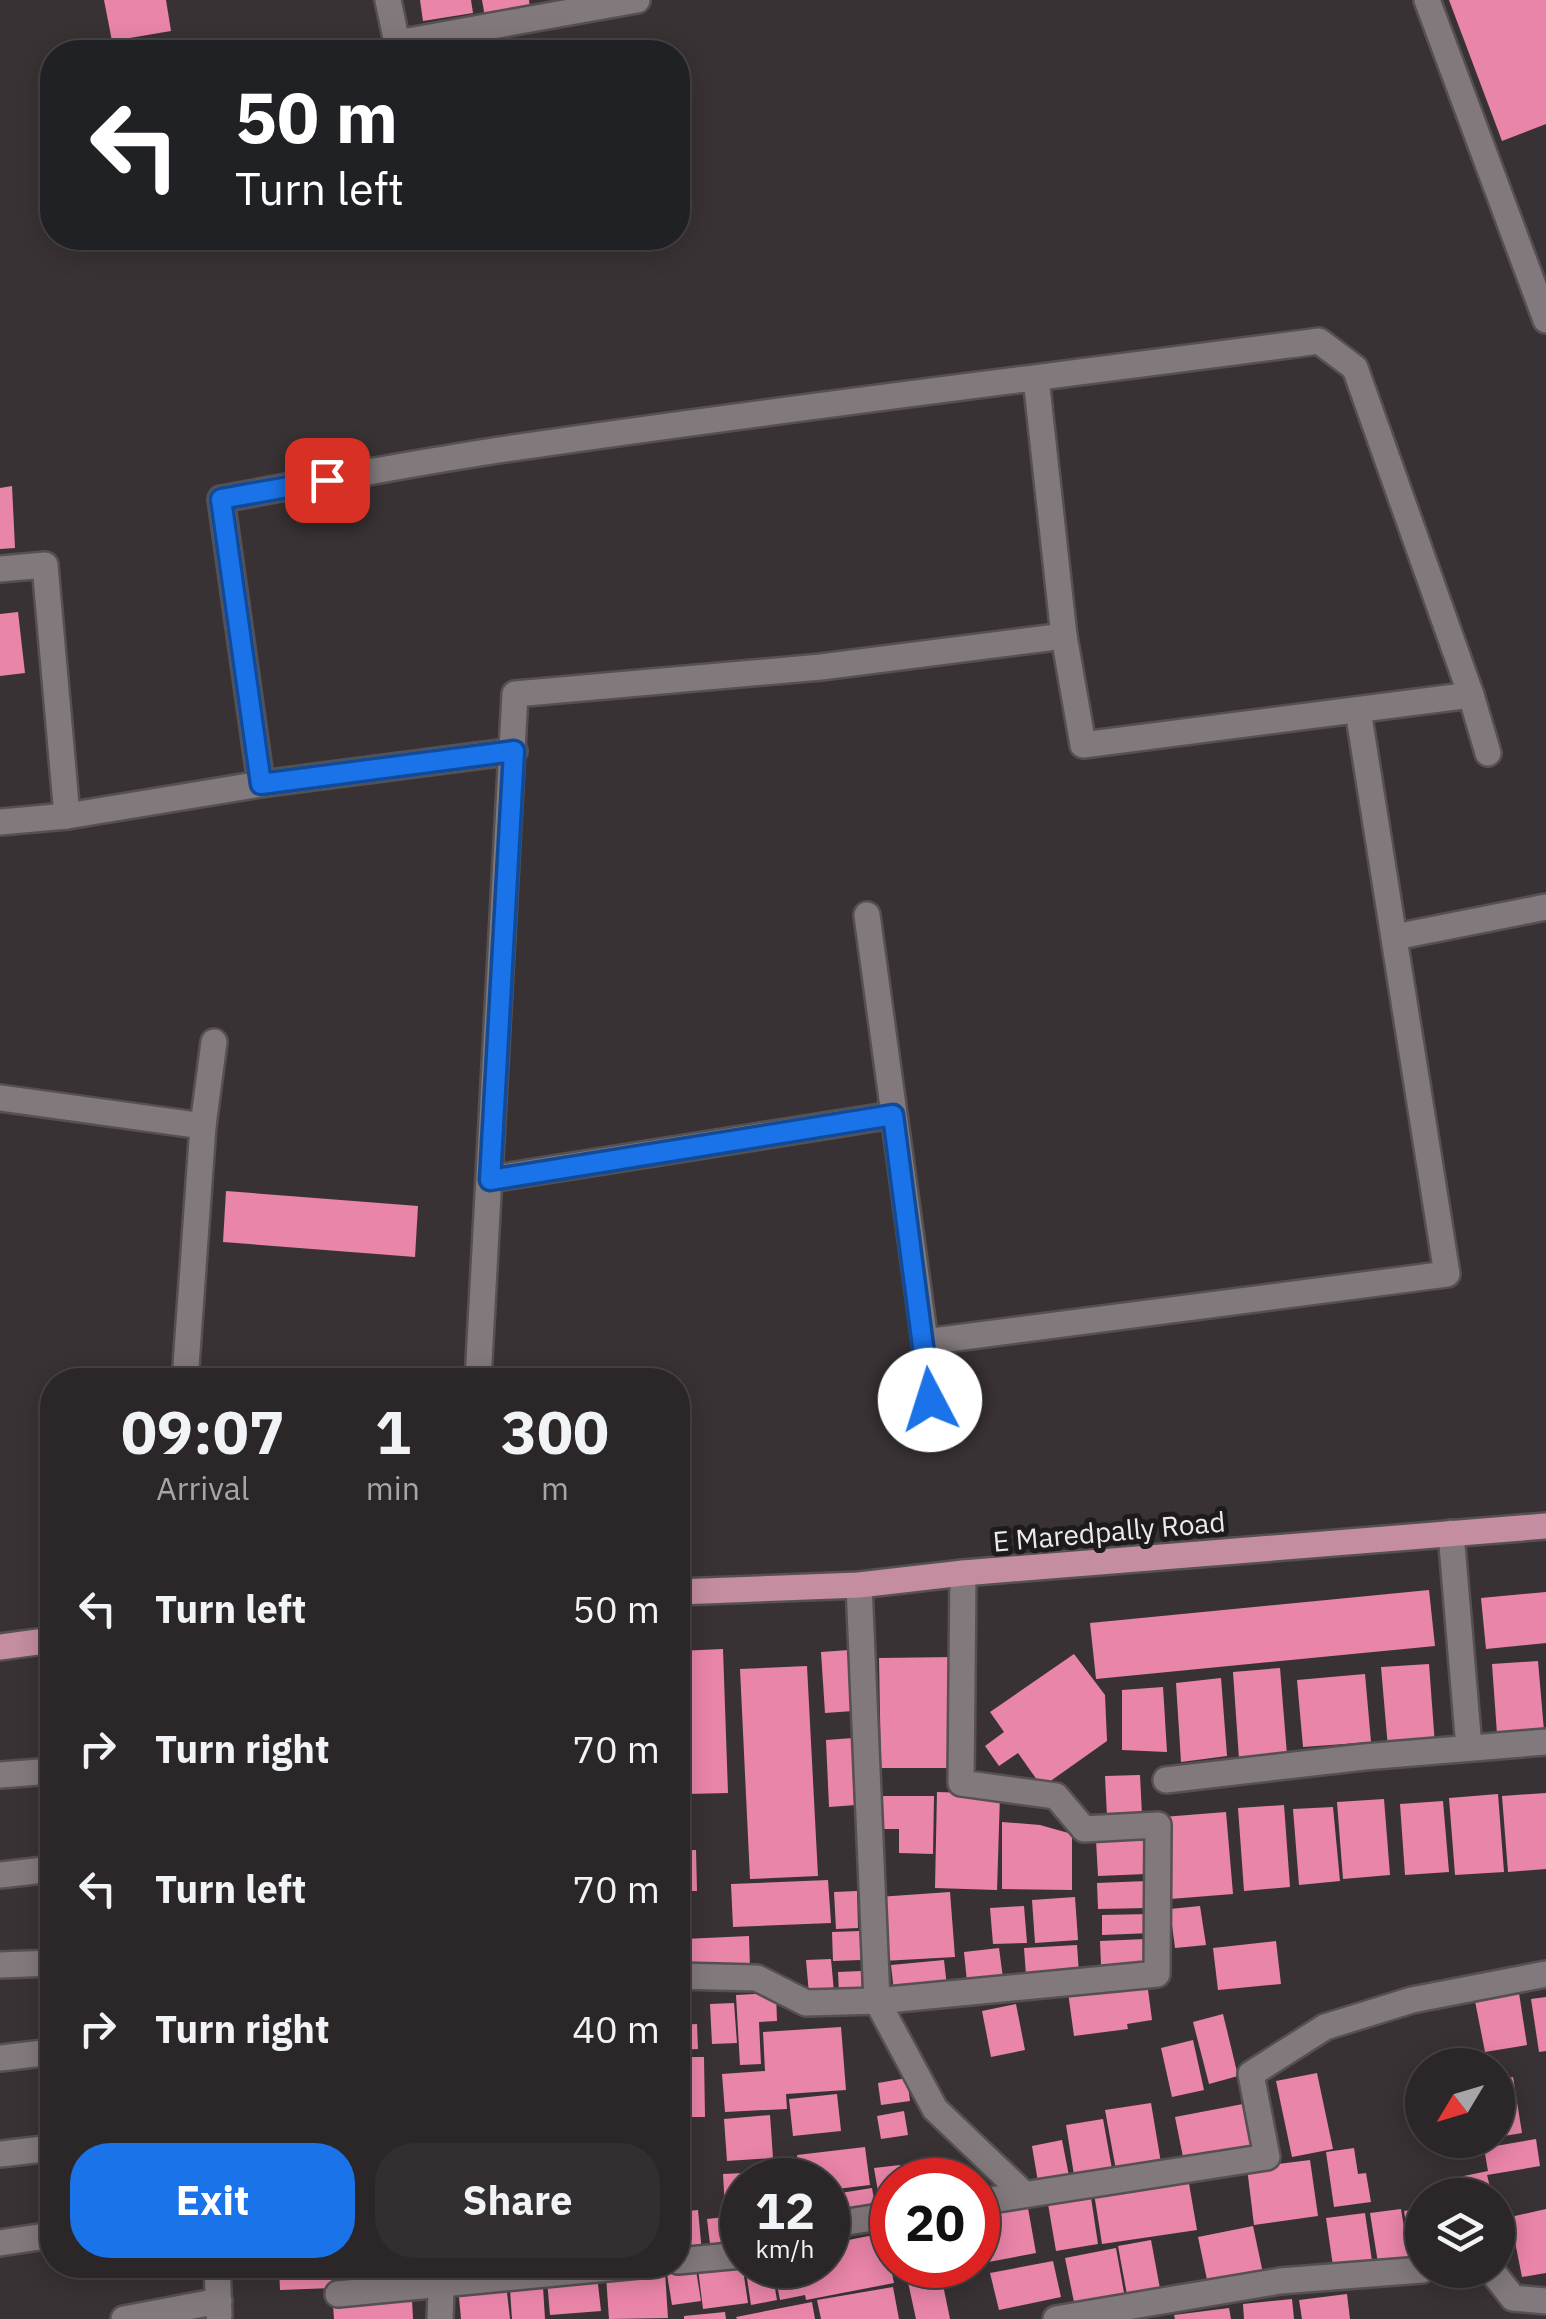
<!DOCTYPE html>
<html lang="en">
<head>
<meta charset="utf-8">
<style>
	:root { --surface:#2b2627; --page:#332e2f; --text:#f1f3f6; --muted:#a6a5a7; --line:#474344; --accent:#1a73e8 }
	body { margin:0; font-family:"IBM Plex Sans",sans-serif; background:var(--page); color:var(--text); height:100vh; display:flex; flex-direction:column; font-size:38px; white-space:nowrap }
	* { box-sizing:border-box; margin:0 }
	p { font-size:32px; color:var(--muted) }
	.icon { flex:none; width:55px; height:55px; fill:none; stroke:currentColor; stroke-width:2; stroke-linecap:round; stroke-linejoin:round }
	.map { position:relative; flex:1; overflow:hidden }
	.sheet { position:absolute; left:40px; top:1368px; width:650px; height:910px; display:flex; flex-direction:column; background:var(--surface); border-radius:40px; box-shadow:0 5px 25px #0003,0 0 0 2px var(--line) }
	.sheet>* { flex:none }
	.top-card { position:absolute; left:40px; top:40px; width:650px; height:210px; border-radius:40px; box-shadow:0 5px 25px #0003,0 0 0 2px var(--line); background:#202124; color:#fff; overflow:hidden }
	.needle { width:65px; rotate:232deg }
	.controls { position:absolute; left:1405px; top:2048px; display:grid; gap:20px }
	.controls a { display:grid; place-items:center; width:110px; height:110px; border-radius:50%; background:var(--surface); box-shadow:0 5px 25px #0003,0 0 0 2px var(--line); font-size:50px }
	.speed { position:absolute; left:720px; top:2158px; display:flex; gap:20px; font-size:50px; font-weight:700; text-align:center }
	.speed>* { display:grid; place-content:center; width:130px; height:130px; border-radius:50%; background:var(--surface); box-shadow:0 5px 25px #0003,0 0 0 2px var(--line); line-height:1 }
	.speed small { font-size:25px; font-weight:400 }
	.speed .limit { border:15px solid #d22; background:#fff; color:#111 }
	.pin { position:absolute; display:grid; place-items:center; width:85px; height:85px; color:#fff; margin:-42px; border-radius:20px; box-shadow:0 5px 15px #0006 }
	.me { position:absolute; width:110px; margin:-55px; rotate:355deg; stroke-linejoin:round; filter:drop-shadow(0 0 8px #0008) }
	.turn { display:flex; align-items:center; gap:35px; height:210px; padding:0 30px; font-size:45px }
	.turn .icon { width:130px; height:130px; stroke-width:2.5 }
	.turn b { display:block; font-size:70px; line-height:85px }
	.eta { display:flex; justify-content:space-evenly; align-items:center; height:170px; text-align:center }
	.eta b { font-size:60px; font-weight:700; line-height:70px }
	.button { display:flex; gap:20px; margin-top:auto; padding:20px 30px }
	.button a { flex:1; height:115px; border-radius:40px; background:var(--accent); color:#fff; font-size:40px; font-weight:700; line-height:115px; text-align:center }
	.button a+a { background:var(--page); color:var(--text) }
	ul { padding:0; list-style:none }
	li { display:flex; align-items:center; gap:30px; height:140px; padding:0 30px }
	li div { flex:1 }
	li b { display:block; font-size:38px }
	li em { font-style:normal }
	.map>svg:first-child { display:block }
	.building { fill:#ea85aa }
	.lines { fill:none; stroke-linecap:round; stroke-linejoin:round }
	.minor-casing { stroke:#565052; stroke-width:30 }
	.major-casing { stroke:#565052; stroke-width:30 }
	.minor { stroke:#82797c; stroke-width:25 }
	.major { stroke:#c48da0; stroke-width:25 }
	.route-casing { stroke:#114b97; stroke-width:25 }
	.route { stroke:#1a73e8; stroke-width:18 }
	.labels { text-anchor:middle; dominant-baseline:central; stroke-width:10; stroke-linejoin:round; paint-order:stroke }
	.street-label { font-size:28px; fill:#eee9eb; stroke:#1e1b1c }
</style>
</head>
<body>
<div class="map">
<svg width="1546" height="2319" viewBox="0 0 1546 2319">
	<rect width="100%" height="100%" fill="#393234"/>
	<g class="building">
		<path d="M104 0H166L171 31 112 41Z"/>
		<path d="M420 0H471L473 13 423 21Z"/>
		<path d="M482 0H529L530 9 485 17Z"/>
		<path d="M1449 0H1546V124L1502 141Z"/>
		<path d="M12 486 15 548 0 549V488Z"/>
		<path d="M18 612 25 673 0 676V614Z"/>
		<path d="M226 1191 418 1206 415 1257 223 1242Z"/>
		<path d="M1429 1590 1435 1646 1096 1679 1090 1623Z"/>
		<path d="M1546 1592V1643L1486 1649 1481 1598Z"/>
		<path d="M723 1649 728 1793 688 1794 687 1779H678V1651Z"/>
		<path d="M849 1650 853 1711 825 1713 821 1652Z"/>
		<path d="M1074 1654 1105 1695 1107 1741 1042 1787 1018 1753 999 1766 985 1746 1004 1732 990 1712Z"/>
		<path d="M955 1657 956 1768H881L879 1658Z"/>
		<path d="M1538 1661 1544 1731 1497 1734 1492 1664Z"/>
		<path d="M1429 1664 1435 1745 1388 1748 1381 1667Z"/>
		<path d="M807 1666 818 1876 750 1879 740 1669Z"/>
		<path d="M1280 1668 1287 1755 1239 1759 1233 1672Z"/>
		<path d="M1365 1674 1371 1742 1303 1747 1297 1680Z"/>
		<path d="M1221 1678 1227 1756 1181 1762 1176 1683Z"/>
		<path d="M1163 1687 1167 1752 1122 1750V1690Z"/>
		<path d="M853 1738 856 1805 829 1807 826 1740Z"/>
		<path d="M1140 1775 1142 1815 1107 1816 1105 1776Z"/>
		<path d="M678 1789H683L686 1831 678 1832Z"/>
		<path d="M937 1792 1000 1794 997 1890 935 1888Z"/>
		<path d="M1546 1793V1869L1508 1872 1502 1796Z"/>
		<path d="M1498 1794 1504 1872 1455 1875 1449 1798Z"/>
		<path d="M879 1796H934L933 1854 899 1853V1829H879Z"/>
		<path d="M1384 1799 1390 1875 1343 1879 1337 1802Z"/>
		<path d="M1443 1801 1449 1872 1405 1875 1400 1804Z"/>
		<path d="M1284 1805 1290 1887 1244 1891 1238 1808Z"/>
		<path d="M1333 1807 1340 1881 1299 1885 1293 1809Z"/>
		<path d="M1226 1812 1233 1894 1170 1899 1163 1817Z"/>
		<path d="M1002 1822 1040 1825 1072 1834V1890L1002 1889Z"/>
		<path d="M1145 1838 1146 1874 1098 1876 1096 1840Z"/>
		<path d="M678 1850H696L697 1891H678Z"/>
		<path d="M828 1880 831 1923 733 1927 731 1884Z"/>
		<path d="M1147 1881 1148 1908 1098 1909 1097 1883Z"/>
		<path d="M857 1891 858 1928 836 1929 834 1892Z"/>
		<path d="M950 1892 955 1957 883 1961 878 1897Z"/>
		<path d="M1075 1897 1078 1940 1035 1943 1032 1900Z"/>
		<path d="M1024 1906 1027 1943 993 1944 990 1908Z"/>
		<path d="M1200 1906 1206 1945 1175 1948 1170 1909Z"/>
		<path d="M1151 1914 1152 1933 1102 1935V1915Z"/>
		<path d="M860 1931 861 1960 833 1961 832 1932Z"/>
		<path d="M749 1936 750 1969 686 1972 684 1939Z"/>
		<path d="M1146 1939 1147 1963 1101 1965 1100 1941Z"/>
		<path d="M1276 1941 1281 1984 1218 1990 1213 1948Z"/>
		<path d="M1077 1945 1079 1973 1026 1975 1024 1948Z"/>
		<path d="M999 1948 1003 1978 967 1982 964 1952Z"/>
		<path d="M831 1959 834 1992 809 1994 806 1960Z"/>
		<path d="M944 1960 947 1987 894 1992 891 1965Z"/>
		<path d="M861 1971 862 1993 839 1994 838 1972Z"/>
		<path d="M1147 1982 1152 2020 1127 2024 1128 2029 1074 2036 1068 1992Z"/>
		<path d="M776 1993 777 2021 759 2022 761 2064 740 2065 736 1995Z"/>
		<path d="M1519 1993 1527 2045 1485 2052 1475 2001Z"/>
		<path d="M1546 1997V2051L1539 2052 1531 1999Z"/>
		<path d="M734 2003 737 2043 712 2044 710 2004Z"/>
		<path d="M1016 2004 1025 2050 991 2057 982 2011Z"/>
		<path d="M1223 2014 1238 2076 1209 2084 1193 2022Z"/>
		<path d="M697 2024 698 2049 678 2050V2025Z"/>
		<path d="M841 2027 846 2090 786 2094 787 2109 725 2112 722 2074 765 2071 763 2032Z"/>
		<path d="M1193 2040 1204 2090 1172 2097 1161 2048Z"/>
		<path d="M678 2057H704L705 2117H678Z"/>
		<path d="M1317 2073 1333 2149 1292 2157 1276 2081Z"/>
		<path d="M1513 2077 1522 2133 1498 2137V2080Z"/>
		<path d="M907 2078 910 2101 881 2105 878 2083Z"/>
		<path d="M837 2094 841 2131 793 2136 789 2099Z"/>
		<path d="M1151 2103 1161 2163 1116 2170 1105 2110Z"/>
		<path d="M1243 2104 1253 2154 1185 2167 1175 2117Z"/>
		<path d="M904 2111 908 2135 881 2139 877 2116Z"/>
		<path d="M770 2115 773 2158 727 2161 724 2119Z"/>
		<path d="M1103 2119 1112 2169 1074 2175 1066 2125Z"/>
		<path d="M1536 2139 1540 2166 1487 2175 1492 2195H1458L1454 2178 1488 2171 1484 2148Z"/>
		<path d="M1062 2140 1069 2176 1038 2182 1032 2146Z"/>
		<path d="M865 2147 870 2185 828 2190V2180H800L797 2155Z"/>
		<path d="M1354 2148 1358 2174 1366 2173 1371 2202 1334 2207 1326 2152Z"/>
		<path d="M1310 2160 1318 2216 1254 2225 1247 2168Z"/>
		<path d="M931 2163 933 2180H911L910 2165Z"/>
		<path d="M900 2165 902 2180H892V2207L881 2209 874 2168Z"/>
		<path d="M784 2171 785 2180H742V2208L725 2209 723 2174Z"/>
		<path d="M1187 2172 1197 2230 1102 2244 1093 2187Z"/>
		<path d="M872 2188 876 2211 828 2219V2195Z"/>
		<path d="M1090 2191 1098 2244 1056 2251 1047 2198Z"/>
		<path d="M1028 2208 1036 2253 978 2264V2218Z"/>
		<path d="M1422 2208V2253L1411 2255 1404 2211Z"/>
		<path d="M1401 2209 1409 2259 1378 2263 1370 2213Z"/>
		<path d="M1546 2209V2273L1522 2277 1510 2217Z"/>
		<path d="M698 2210 702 2253 678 2255V2212Z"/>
		<path d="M1365 2213 1372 2261 1333 2266 1326 2218Z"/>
		<path d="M742 2215V2249L711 2252 707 2219Z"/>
		<path d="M1253 2226 1264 2278 1209 2289 1198 2237Z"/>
		<path d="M884 2233 894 2283 806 2300 805 2295 780 2300 773 2265H828V2244Z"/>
		<path d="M1151 2240 1161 2294 1128 2300 1118 2246Z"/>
		<path d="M1116 2248 1125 2298 1075 2307 1065 2258Z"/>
		<path d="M1053 2261 1061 2297 999 2310 990 2273Z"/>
		<path d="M742 2263 748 2303 703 2309 698 2269Z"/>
		<path d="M279 2265H330L332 2288 280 2290Z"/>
		<path d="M334 2265H362L364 2287 336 2289Z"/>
		<path d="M365 2265H411L413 2283 367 2287Z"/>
		<path d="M745 2265H771L777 2300 751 2305Z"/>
		<path d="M919 2265H959V2267L920 2274Z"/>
		<path d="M696 2270 701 2301 672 2305 667 2274Z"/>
		<path d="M665 2272 668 2318 609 2319 606 2276Z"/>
		<path d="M597 2275 601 2311 550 2315 547 2280Z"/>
		<path d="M941 2275 950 2319H916L908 2282Z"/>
		<path d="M506 2283 510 2319H461L458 2287Z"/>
		<path d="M543 2287 545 2319H512L510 2290Z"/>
		<path d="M893 2287 899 2319H821L817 2300Z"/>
		<path d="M1347 2294 1350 2319H1302L1299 2300Z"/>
		<path d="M412 2299 413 2319H334L333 2305Z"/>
		<path d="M1292 2299 1294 2319H1244L1243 2304Z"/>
		<path d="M812 2302 815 2319H737L736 2317Z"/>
		<path d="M1229 2308 1231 2319H1175L1174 2315Z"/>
		<path d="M725 2312 726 2319H684V2316Z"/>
	</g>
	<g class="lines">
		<defs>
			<g id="minor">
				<path d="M388 0 397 43 637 0"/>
				<path d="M1427 0 1546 320"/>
				<path d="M0 569 45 565 67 816"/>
				<path d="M1471 695 1488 753"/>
				<path d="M261 784 221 499C316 482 411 463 506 449 776 409 1048 377 1319 341L1355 368 1471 695 1083 745 1064 636 1036 378"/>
				<path d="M0 822 67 816 261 784 514 751"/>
				<path d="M867 915 925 1342"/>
				<path d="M1395 937 1546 907"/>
				<path d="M0 1098 203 1126 185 1380"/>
				<path d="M203 1126 214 1042"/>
				<path d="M490 1179 893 1115"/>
				<path d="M478 1380 515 694 821 667 1064 636"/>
				<path d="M930 1400 925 1342 1447 1274 1358 710"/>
				<path d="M1451 1533 1469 1748"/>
				<path d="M859 1585 877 2001 935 2109 1024 2194"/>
				<path d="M0 1775 52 1771"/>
				<path d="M1166 1780 1364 1757 1546 1742"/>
				<path d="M0 1875 52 1869"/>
				<path d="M0 1965 52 1963"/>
				<path d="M678 1976 757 1978 806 2003 877 2001 1157 1974 1158 1825 1084 1829 1056 1796 961 1783 963 1573"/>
				<path d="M0 2058 52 2052"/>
				<path d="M0 2154 52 2148"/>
				<path d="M978 2202 1267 2157 1251 2074 1325 2027 1412 2000 1546 1974"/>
				<path d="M828 2225 892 2215"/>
				<path d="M0 2243 52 2235"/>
				<path d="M678 2261 742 2255"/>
				<path d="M217 2265 219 2315"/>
				<path d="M1491 2270 1513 2298 1546 2301"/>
				<path d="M338 2294 639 2265"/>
				<path d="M124 2319 219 2301"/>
				<path d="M440 2319 442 2265"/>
				<path d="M1056 2319 1280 2281 1422 2270"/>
			</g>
			<g id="major">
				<path d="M678 1592 859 1585 963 1573 1546 1526"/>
				<path d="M0 1647 52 1640"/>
			</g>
		</defs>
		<use href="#minor" class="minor-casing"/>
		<use href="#major" class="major-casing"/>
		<use href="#minor" class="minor"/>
		<use href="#major" class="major"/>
	</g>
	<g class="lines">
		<defs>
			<path id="route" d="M327 480 221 499 261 784 514 751 490 1180 893 1115 930 1400"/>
		</defs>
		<use href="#route" class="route-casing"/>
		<use href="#route" class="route"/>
	</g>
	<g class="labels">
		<g class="street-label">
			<text transform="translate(1109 1531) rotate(-5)">E Maredpally Road</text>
		</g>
	</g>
</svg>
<div class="controls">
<a><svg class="needle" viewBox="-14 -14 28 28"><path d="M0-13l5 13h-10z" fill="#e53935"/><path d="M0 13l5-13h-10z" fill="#a6a5a7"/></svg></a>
<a><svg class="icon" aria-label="layers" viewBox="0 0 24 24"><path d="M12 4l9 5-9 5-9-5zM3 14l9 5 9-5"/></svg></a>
</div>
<div class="speed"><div>12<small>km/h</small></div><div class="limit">20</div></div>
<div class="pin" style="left:327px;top:480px;background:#d93025"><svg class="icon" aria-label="arrive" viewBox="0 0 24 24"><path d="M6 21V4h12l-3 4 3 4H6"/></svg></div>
<svg class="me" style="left:930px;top:1400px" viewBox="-20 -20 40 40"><circle r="19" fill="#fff"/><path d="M0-13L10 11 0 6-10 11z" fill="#1a73e8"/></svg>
<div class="top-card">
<div class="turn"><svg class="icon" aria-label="left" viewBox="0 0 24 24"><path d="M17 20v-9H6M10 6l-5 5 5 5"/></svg><div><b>50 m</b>Turn left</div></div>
</div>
<section class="sheet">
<div class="eta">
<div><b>09:07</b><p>Arrival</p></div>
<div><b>1</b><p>min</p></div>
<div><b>300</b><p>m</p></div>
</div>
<ul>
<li><svg class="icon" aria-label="left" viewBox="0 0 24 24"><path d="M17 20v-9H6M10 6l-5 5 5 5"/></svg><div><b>Turn left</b></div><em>50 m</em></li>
<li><svg class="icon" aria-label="right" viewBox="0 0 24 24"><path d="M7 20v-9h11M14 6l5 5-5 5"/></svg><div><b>Turn right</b></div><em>70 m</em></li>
<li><svg class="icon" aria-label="left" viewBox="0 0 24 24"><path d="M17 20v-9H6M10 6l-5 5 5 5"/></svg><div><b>Turn left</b></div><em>70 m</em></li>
<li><svg class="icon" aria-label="right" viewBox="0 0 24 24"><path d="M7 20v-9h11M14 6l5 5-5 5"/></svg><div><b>Turn right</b></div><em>40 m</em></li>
</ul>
<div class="button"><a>Exit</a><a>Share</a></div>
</section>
</div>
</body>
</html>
